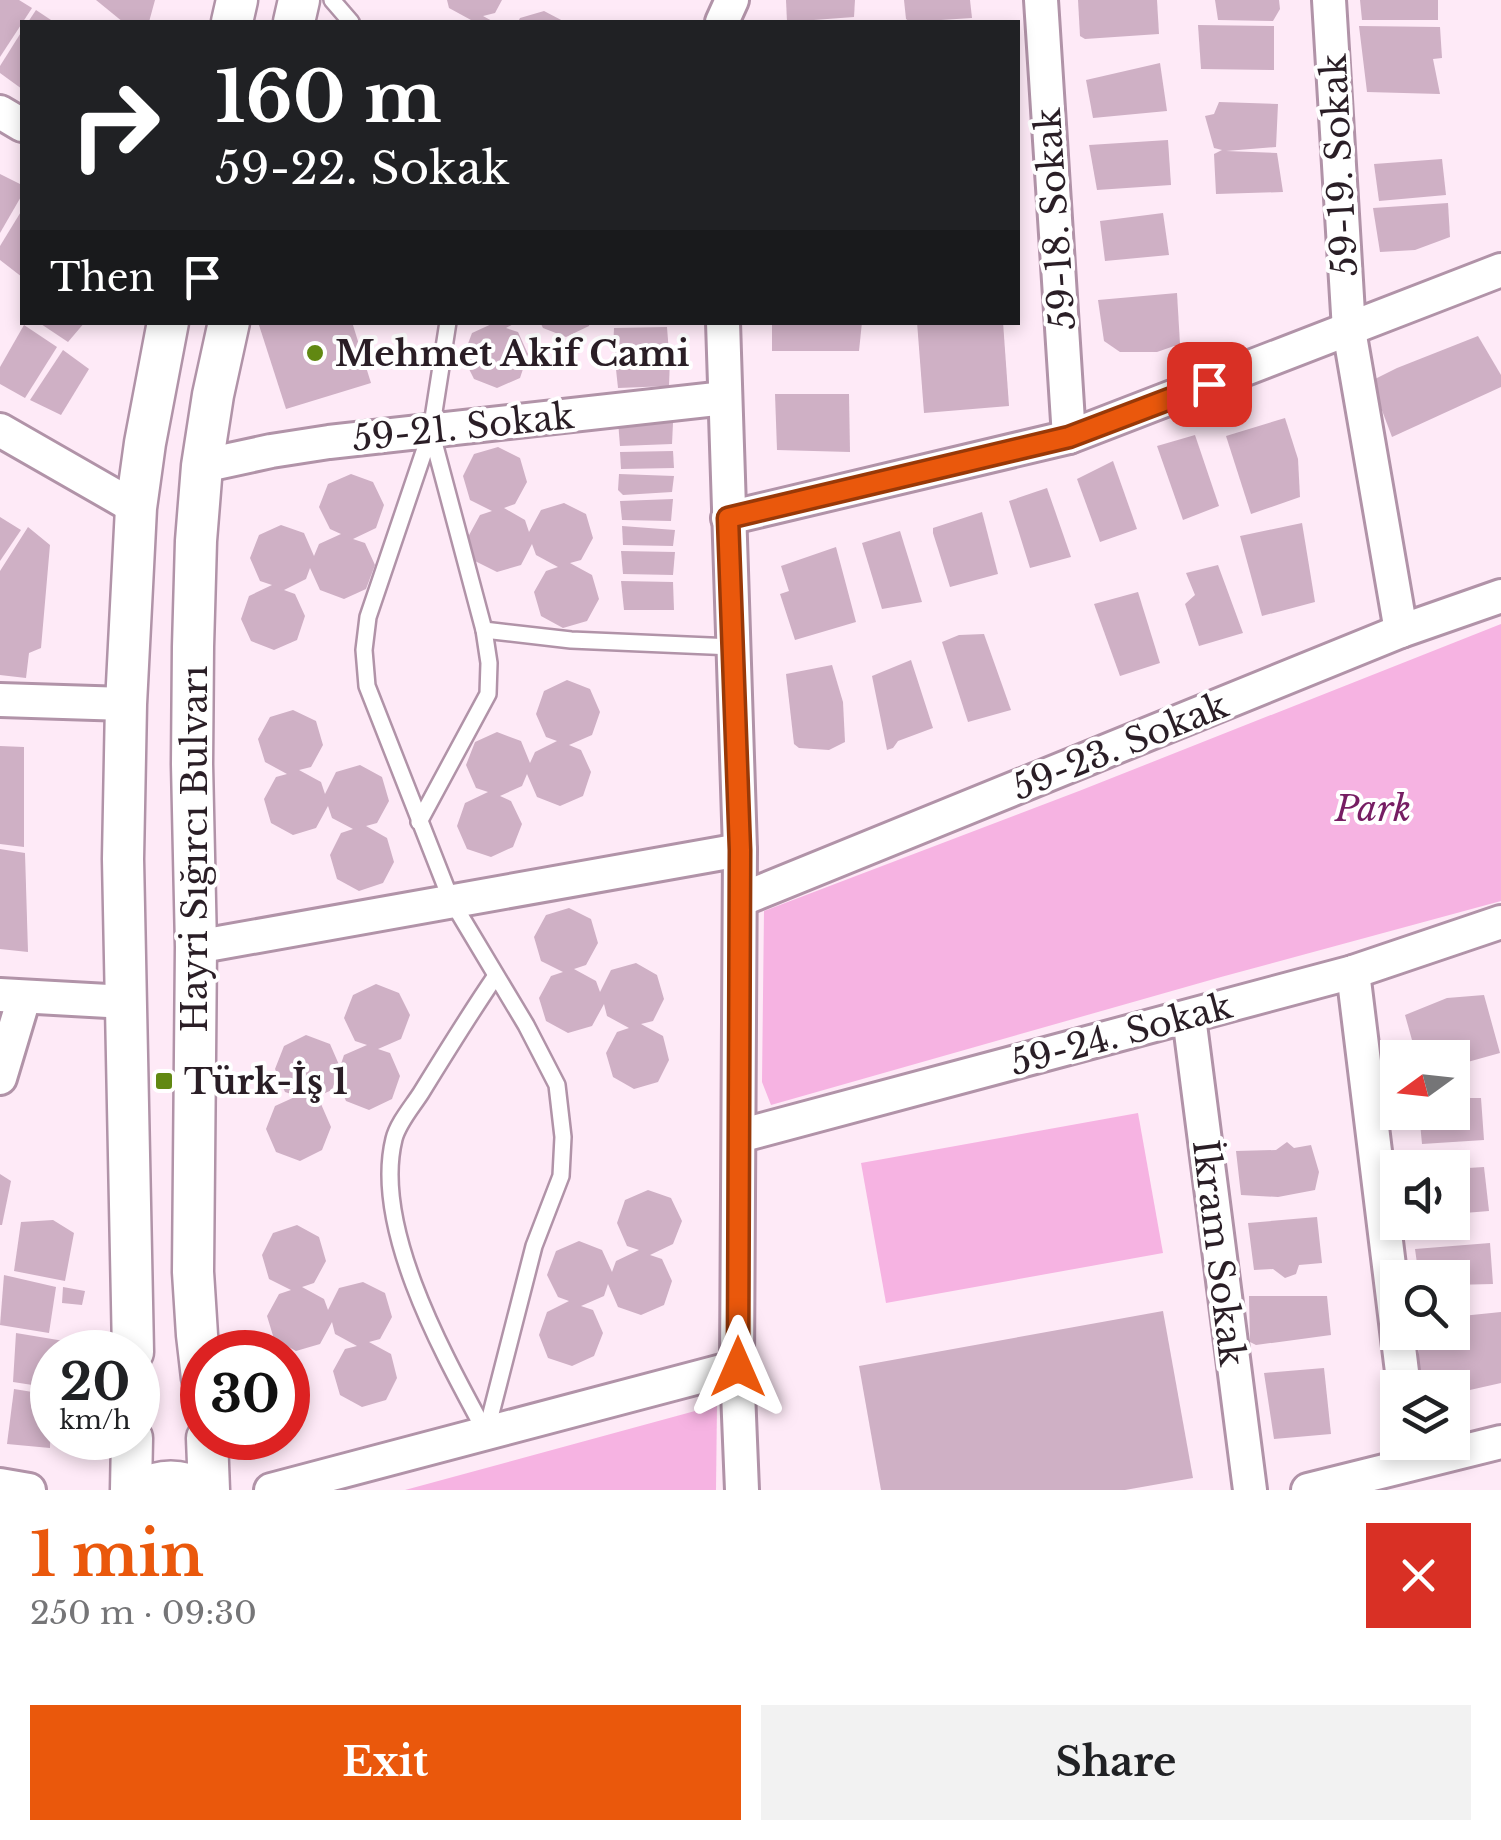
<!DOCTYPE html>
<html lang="en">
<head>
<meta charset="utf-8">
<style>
	:root { --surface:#fff; --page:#f2f2f2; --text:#202124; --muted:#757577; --accent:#ea580c }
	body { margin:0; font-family:"Libre Baskerville",serif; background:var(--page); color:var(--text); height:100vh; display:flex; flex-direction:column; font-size:38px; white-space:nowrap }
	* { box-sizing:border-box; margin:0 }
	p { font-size:32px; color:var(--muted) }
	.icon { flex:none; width:55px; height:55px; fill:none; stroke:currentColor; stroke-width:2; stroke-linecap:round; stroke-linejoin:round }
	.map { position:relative; height:1490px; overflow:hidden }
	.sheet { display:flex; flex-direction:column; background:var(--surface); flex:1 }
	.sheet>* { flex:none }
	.top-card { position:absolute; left:20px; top:20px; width:1000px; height:305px; border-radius:0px; box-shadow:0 5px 15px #0003; background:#202124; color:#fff; overflow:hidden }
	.needle { width:65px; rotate:255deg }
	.buttons { position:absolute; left:1380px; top:1040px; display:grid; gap:20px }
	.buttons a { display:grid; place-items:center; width:90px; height:90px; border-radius:0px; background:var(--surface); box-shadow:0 5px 15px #0003; font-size:50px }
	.speed { position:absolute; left:30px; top:1330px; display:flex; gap:20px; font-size:50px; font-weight:700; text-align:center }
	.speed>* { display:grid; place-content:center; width:130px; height:130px; border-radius:50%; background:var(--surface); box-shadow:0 5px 15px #0003; line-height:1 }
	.speed small { font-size:25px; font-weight:400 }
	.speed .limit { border:15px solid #d22; background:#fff; color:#111 }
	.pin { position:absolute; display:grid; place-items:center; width:85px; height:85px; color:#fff; margin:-42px; border-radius:20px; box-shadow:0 5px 15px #0006 }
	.me { position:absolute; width:110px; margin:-55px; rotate:0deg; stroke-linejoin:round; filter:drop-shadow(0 0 8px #0008) }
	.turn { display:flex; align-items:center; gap:35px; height:210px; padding:0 30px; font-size:45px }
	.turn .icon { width:130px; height:130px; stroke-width:2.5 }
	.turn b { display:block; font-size:70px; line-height:85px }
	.then { display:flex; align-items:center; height:95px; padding:0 30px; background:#0003; gap:20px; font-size:38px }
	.round { display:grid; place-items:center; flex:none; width:105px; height:105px; border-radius:0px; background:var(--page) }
	.head { display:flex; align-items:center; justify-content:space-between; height:170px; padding:0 30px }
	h1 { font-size:60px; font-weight:700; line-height:75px; color:var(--accent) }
	.cta { display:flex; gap:20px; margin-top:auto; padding:20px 30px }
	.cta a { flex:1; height:115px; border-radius:0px; background:var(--accent); color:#fff; font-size:40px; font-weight:700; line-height:115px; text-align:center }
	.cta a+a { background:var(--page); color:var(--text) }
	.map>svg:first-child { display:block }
	.green { fill:#f6b3e2 }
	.building { fill:#cfb0c5 }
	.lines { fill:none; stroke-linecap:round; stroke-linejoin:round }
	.service-casing { stroke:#b193a8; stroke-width:20 }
	.minor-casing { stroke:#b193a8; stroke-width:38 }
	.tertiary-casing { stroke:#b193a8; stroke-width:45 }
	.service { stroke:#fff; stroke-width:15 }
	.minor { stroke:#fff; stroke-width:32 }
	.tertiary { stroke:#fff; stroke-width:40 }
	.route-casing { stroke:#983908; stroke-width:25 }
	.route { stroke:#ea580c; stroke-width:18 }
	.poi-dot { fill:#618812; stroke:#fff; stroke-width:4 }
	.labels { text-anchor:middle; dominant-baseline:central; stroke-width:8; stroke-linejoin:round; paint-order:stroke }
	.street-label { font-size:35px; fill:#2a1e26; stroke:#fff }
	.poi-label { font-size:35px; font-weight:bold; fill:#2a1e26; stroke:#fff; text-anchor:start }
	.park-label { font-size:35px; font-style:italic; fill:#761d63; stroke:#fff }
</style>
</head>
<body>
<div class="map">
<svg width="1501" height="1490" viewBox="0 0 1501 1490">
	<rect width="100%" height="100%" fill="#feeaf7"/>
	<g class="green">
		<path d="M1501 624V901L1221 977 771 1105 762 1082 764 911 1079 791Z"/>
		<path d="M1138 1113 1163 1253 886 1303 861 1163Z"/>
		<path d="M717 1405 716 1490H405Z"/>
	</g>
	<g class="building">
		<path d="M0 0H19L32 8 0 57Z"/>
		<path d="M96 0H155L149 22H123Z"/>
		<path d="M447 0H502L495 13 483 16 494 22H466L471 20 449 8Z"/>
		<path d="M786 0H855L854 17 787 22Z"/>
		<path d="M904 0H970L972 18 910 22 906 19Z"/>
		<path d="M1078 0H1157L1159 34 1085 39 1080 36Z"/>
		<path d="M1215 0H1279L1280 9 1273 21 1218 20Z"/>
		<path d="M1360 0H1438V20H1362Z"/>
		<path d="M36 10 54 22H28Z"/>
		<path d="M544 11 565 22H518L520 18Z"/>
		<path d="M1198 25 1274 26V70L1201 69Z"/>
		<path d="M1359 26 1440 27 1442 58 1433 59 1440 94 1367 92Z"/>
		<path d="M22 31V89L0 73V66Z"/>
		<path d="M1160 63 1167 111 1093 118 1086 80Z"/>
		<path d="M1219 102 1278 104 1276 147 1226 151 1277 153 1283 192 1216 194 1214 154 1222 150 1214 148 1205 116 1214 114Z"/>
		<path d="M1168 140 1171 185 1097 190 1089 145Z"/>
		<path d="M1442 159 1446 195 1379 201 1374 164Z"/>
		<path d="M0 174 22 185V195L0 233Z"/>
		<path d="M1448 203 1450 237 1415 250 1380 252 1373 208Z"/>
		<path d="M22 210V277L0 260V246Z"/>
		<path d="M1163 213 1169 255 1105 261 1100 221Z"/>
		<path d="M1177 293 1180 344 1157 352H1120L1104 341 1098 300Z"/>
		<path d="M38 322H85L68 342Z"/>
		<path d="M258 322H352L371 383 286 409Z"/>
		<path d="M496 322H517L506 328 518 332 528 354 520 378 497 388 474 379 463 357 472 333Z"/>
		<path d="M540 322H590L589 326 566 337 543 328Z"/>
		<path d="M772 322H862L859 351H772Z"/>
		<path d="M917 322H1003L1009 406 924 413Z"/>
		<path d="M24 325 57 347 25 398 0 384V367Z"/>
		<path d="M667 327 669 353 618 355 613 350 614 328Z"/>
		<path d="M1478 336 1501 375V387L1392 437 1371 381 1397 368Z"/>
		<path d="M63 350 89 369 61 415 30 400Z"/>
		<path d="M670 359 669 386 618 388 615 360Z"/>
		<path d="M775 394H849L850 452 777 450Z"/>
		<path d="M1285 418 1298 459 1300 497 1251 514 1226 436Z"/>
		<path d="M618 421 673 423 672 444 620 446Z"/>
		<path d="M1195 435 1219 506 1183 520 1157 446Z"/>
		<path d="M498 447 520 458 527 482 515 504 504 508 525 520 529 532 541 510 564 503 586 514 593 538 581 560 570 563 592 575 599 599 587 621 563 628 541 616 534 592 546 571 558 567 536 555 532 544 521 565 497 572 475 561 468 537 480 515 492 511 470 500 463 476 474 454Z"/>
		<path d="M673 451 674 468 621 469 620 452Z"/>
		<path d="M1113 461 1137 529 1100 542 1077 479Z"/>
		<path d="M351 474 373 482 384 505 376 528 353 539 365 543 375 565 366 589 344 599 320 590 310 568 306 579 284 590 295 594 305 616 297 640 274 650 251 641 241 619 249 596 272 585 260 581 250 558 259 535 281 525 304 533 314 556 319 544 341 534 330 529 319 507 328 484Z"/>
		<path d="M619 474 674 476 672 492 623 495 618 490Z"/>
		<path d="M1047 488 1071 557 1030 568 1009 501Z"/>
		<path d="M673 499 671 521 622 520 620 501Z"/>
		<path d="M982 512 998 574 950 587 933 533V528Z"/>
		<path d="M0 517 21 530 0 561Z"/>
		<path d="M1302 523 1315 602 1262 616 1240 536Z"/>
		<path d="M622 526 675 530 673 546 623 545Z"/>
		<path d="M28 527 50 545 41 648 29 653 26 678 0 675V571Z"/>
		<path d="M900 531 922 602 882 609 862 543Z"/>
		<path d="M836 547 856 622 795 640 780 594 789 591 781 566Z"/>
		<path d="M621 551 675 552 673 575 623 574Z"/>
		<path d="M1218 565 1243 633 1199 646 1185 604 1195 595 1186 573Z"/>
		<path d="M621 581 673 582 674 610H624Z"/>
		<path d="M1138 592 1160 663 1120 676 1094 604Z"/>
		<path d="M984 634 1011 710 968 722 942 642 959 635Z"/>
		<path d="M911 660 933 728 898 741 893 748 887 750 872 676Z"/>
		<path d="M832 665 843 702 845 742 829 750 799 748 794 744 786 674Z"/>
		<path d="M567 680 590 689 600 712 592 735 569 745 581 750 591 772 583 796 560 806 537 797 527 774 522 786 500 796 511 801 522 824 513 847 491 857 467 849 457 826 465 803 488 792 476 788 466 765 475 742 497 732 521 741 530 763 535 752 557 741 546 737 536 714 544 691Z"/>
		<path d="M293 710 316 721 323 745 311 767 299 770 321 782 325 794 336 772 360 765 382 777 389 801 377 823 366 826 387 838 394 862 383 883 359 891 337 879 330 855 341 833 353 829 332 818 328 806 316 828 293 835 271 823 264 799 276 777 287 774 265 762 258 739 270 717Z"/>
		<path d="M0 746 24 747V847L0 844Z"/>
		<path d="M0 849 25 853 28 952 0 949Z"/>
		<path d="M569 908 591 919 598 943 586 965 574 969 596 981 600 992 611 970 636 963 657 975 664 999 653 1021 641 1024 663 1036 669 1060 658 1082 634 1089 613 1077 606 1053 617 1032 629 1028 607 1016 604 1004 592 1026 568 1033 546 1021 539 998 551 976 563 972 541 961 534 937 546 915Z"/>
		<path d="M376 984 399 993 410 1015 401 1039 378 1049 390 1053 400 1076 392 1099 369 1110 346 1101 336 1078 332 1090 309 1100 321 1104 331 1127 322 1150 300 1161 276 1152 266 1129 275 1106 297 1096 285 1092 275 1069 284 1046 306 1035 330 1044 340 1067 344 1055 367 1045 355 1041 344 1018 353 995Z"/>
		<path d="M1484 995 1500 1053 1464 1063 1452 1058H1417L1405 1015 1447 998Z"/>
		<path d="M1452 1098H1481L1484 1140 1422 1144 1419 1112H1452Z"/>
		<path d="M1287 1142 1294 1148 1311 1145 1319 1172 1315 1190 1278 1197 1241 1195 1236 1151 1276 1150Z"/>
		<path d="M1484 1167 1489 1211 1452 1214V1169Z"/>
		<path d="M0 1174 11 1181 2 1225H0Z"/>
		<path d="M648 1190 671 1198 682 1221 673 1244 650 1255 662 1259 672 1281 664 1305 641 1315 618 1307 608 1284 604 1296 581 1306 593 1310 603 1333 594 1356 572 1366 548 1358 539 1335 547 1312 569 1301 558 1297 547 1275 556 1251 579 1241 602 1250 612 1272 616 1261 639 1250 627 1246 617 1223 625 1200Z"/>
		<path d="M1317 1217 1322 1263 1299 1265 1296 1274 1285 1278 1273 1269 1254 1270 1248 1223Z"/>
		<path d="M53 1220 74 1233 65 1281 14 1271 21 1222Z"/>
		<path d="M297 1225 319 1237 326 1261 314 1283 302 1287 324 1299 328 1310 339 1288 363 1282 385 1293 392 1317 380 1339 369 1342 391 1354 397 1378 386 1400 362 1407 340 1395 333 1371 345 1349 357 1346 335 1334 332 1322 320 1344 296 1351 274 1339 267 1316 279 1294 291 1290 269 1279 262 1255 273 1233Z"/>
		<path d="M1490 1243 1493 1284 1452 1285V1278H1419L1415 1249Z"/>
		<path d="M4 1275 56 1287 49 1333 0 1325Z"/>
		<path d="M63 1287 85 1291 82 1305 62 1303Z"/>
		<path d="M1249 1296H1327L1331 1335 1256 1345 1250 1342Z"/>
		<path d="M1163 1311 1193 1478 1125 1490H881L859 1366Z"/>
		<path d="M1501 1312V1383L1452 1394V1388H1419V1332H1452V1317Z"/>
		<path d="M16 1333 82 1344 80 1352H52V1388L13 1382Z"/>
		<path d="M1324 1368 1331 1434 1274 1439 1264 1373Z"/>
		<path d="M14 1389 51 1395 50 1448 7 1444Z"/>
	</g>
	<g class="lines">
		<defs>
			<g id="service">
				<path d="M332 0 351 22"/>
				<path d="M448 322 431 431 368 617 364 650 367 686 451 900 526 1025 557 1085 563 1137 561 1176 534 1246 486 1433"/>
				<path d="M484 630 571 640 733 647"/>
				<path d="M419 822 488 694 489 663 484 630 431 431"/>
				<path d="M486 1433C445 1357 372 1228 394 1139 398 1123 412 1107 421 1093 445 1054 469 1015 495 977"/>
			</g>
			<g id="minor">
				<path d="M1041 0 1069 437"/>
				<path d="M1329 0 1349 330 1401 631"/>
				<path d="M722 22 732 0"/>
				<path d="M0 112 22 125"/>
				<path d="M723 322 740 850 737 1367 742 1490"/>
				<path d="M0 430 136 508"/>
				<path d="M202 466 271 451 329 442 725 398"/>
				<path d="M728 518 1069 437 1501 270"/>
				<path d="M0 700 126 704"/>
				<path d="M740 900 1401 631 1501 596"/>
				<path d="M196 947 740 850"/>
				<path d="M1353 972 1404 1388"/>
				<path d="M0 995 126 1002"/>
				<path d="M1189 1017 1250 1490"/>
				<path d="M0 1078 24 998"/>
				<path d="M739 1136 1353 972 1501 922"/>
				<path d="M0 1485 29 1490"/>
				<path d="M271 1490 737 1367"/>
				<path d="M1308 1490 1501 1442"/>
			</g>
			<g id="tertiary">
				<path d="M232 22 237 0"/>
				<path d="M294 22 299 0"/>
				<path d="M133 1352 123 859 126 704 136 508 145 443 168 322"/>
				<path d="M202 1378 197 1335 193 1272 196 947 192 764 193 647 196 541 202 466 213 395 229 322"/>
				<path d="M207 1438 209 1490"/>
				<path d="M131 1490 132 1438"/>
				<path d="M141 1490C162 1478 181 1479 202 1490"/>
			</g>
		</defs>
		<use href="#service" class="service-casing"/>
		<use href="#minor" class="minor-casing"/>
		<use href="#tertiary" class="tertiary-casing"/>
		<use href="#service" class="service"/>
		<use href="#minor" class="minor"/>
		<use href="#tertiary" class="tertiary"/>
	</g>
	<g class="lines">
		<defs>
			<path id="route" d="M738 1367 740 850 728 518 1069 437 1209 384"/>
		</defs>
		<use href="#route" class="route-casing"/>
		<use href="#route" class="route"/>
	</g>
	<g class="poi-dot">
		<circle cx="315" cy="353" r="10"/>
		<rect x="154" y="1071" width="20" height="20" rx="5"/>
	</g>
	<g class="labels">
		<g class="street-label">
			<text transform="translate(1339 165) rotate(-93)">59-19. Sokak</text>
			<text transform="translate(1055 219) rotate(-94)">59-18. Sokak</text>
			<text transform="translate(463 427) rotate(-6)">59-21. Sokak</text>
			<text transform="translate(1120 746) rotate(-22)">59-23. Sokak</text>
			<text transform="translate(194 849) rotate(-90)">Hayri Sığırcı Bulvarı</text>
			<text transform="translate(1121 1034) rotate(-15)">59-24. Sokak</text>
			<text transform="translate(1219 1253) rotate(83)">İkram Sokak</text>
		</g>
		<g class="poi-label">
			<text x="335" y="353">Mehmet Akif Cami</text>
			<text x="184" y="1081">Türk-İş 1</text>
		</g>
		<g class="park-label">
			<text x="1373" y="808">Park</text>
		</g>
	</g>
</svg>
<div class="buttons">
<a><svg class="needle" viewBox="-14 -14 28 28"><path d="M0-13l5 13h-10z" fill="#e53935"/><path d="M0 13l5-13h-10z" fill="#757577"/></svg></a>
<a><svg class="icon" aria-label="sound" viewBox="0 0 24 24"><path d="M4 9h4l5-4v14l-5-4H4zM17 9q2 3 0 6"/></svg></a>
<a><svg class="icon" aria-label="search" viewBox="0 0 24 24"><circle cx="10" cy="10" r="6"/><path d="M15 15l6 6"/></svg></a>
<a><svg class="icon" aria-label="layers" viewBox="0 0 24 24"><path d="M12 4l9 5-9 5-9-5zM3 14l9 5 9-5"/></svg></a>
</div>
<div class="speed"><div>20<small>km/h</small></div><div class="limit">30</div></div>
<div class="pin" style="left:1209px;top:384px;background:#d93025"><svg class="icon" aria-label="arrive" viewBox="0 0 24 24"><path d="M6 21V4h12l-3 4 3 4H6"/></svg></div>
<svg class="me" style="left:738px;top:1367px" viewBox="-20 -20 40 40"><path d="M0-17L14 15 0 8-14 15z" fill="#ea580c" stroke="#fff" stroke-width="4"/></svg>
<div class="top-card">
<div class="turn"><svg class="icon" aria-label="right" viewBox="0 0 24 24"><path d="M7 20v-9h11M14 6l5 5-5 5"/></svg><div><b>160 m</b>59-22. Sokak</div></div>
<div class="then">Then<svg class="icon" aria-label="arrive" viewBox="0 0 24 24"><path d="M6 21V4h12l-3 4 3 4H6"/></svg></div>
</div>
</div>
<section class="sheet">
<div class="head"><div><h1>1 min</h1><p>250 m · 09:30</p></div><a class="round" style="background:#d93025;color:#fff"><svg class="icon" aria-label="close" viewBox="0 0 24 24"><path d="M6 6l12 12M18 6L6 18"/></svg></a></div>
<div class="cta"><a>Exit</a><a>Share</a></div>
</section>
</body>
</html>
